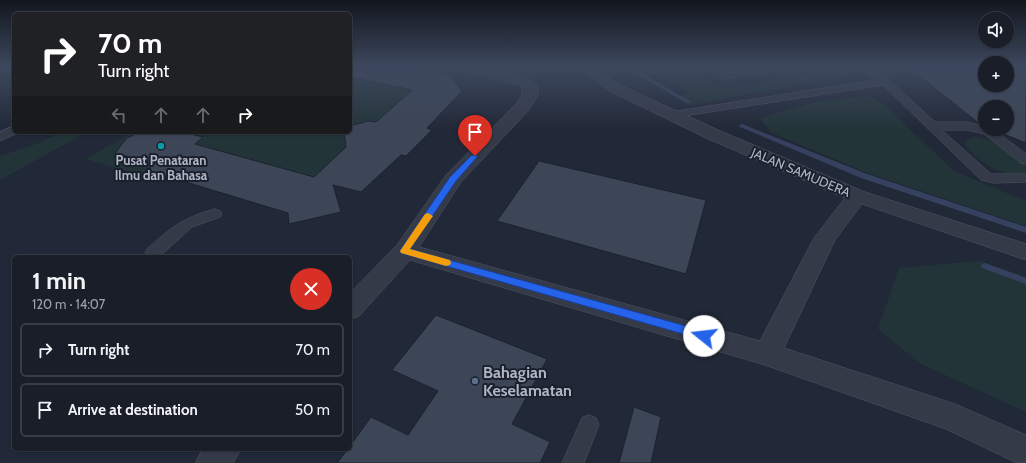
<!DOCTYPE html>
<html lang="en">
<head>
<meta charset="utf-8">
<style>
	:root { --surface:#191e29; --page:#222731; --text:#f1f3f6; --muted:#9fa2a8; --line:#373c46 }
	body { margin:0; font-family:Cabin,sans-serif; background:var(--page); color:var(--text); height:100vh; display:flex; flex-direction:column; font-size:15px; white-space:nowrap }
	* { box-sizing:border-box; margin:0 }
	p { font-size:13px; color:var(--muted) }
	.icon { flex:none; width:22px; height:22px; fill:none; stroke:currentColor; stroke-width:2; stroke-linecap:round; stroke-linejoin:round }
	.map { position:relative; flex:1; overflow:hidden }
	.side { position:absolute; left:12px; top:255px; width:340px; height:196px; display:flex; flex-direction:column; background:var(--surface); border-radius:6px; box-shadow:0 1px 3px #0004,0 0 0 1px var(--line) }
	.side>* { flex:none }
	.banner { position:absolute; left:12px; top:12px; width:340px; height:122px; border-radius:6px; box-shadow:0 1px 3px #0004,0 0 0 1px var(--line); background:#202124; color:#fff; overflow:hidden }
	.buttons { position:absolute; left:978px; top:12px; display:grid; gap:8px }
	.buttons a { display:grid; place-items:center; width:36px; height:36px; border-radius:50%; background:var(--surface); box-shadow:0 1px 3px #0004,0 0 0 1px var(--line); font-size:20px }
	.pin { position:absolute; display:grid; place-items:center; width:34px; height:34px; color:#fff; margin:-41px -17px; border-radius:50% 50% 50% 0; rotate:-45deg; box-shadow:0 0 4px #0007 }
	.pin .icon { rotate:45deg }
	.me { position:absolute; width:44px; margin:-22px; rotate:286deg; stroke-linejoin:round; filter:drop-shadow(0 0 3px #0008) }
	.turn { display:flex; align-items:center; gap:14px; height:84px; padding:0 20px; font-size:18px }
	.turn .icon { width:52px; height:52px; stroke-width:2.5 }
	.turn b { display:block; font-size:28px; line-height:34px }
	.lanes { display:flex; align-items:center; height:38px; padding:0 20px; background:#0003; justify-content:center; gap:20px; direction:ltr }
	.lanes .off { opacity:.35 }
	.round { display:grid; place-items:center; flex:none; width:42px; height:42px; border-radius:21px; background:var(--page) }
	.summary { display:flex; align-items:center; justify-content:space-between; height:68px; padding:0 20px }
	h1 { font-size:24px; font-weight:700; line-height:30px }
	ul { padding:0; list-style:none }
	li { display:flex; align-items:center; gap:12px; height:54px; margin:0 8px 6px; padding:0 12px; border:2px solid var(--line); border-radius:6px }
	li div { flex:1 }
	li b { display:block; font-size:15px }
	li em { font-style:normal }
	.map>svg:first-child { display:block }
	.green { fill:#233438 }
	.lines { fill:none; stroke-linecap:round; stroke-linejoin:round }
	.stream { fill:#35415e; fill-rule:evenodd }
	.building { fill:#3d4657; stroke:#1c222e }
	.service-casing { stroke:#4f5563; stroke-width:1 }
	.minor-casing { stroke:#4f5563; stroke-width:1 }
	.service { fill:#343a48; fill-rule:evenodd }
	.minor { fill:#343a48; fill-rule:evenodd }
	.route { fill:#2563eb; stroke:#184099 }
	.slow { fill:#f59e0b }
	.culture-dot { fill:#0f9aa8; stroke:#1a202c; stroke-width:1.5 }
	.service-dot { fill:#5c6f8a; stroke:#1a202c; stroke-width:1.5 }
	.labels { text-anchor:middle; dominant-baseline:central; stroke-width:4; stroke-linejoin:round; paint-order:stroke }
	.poi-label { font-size:13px; font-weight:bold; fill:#afb5c4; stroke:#1a202c }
	.street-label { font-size:13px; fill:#afb5c4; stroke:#1a202c }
	.near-poi-label { font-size:16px; font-weight:bold; fill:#afb5c4; stroke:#1a202c; text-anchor:start }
</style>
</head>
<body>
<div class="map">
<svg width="1026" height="463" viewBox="0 0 1026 463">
	<rect width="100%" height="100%" fill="#212837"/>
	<g class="green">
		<path d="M639 67H675L722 86 714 90 814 74 808 67H852L855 70 844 77 690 105 679 97 691 93Z"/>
		<path d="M350 77 412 90 376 122 368 121 350 126Z"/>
		<path d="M868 96 882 103 954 171 1026 201V226L868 173 772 133 760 118 815 102Z"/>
		<path d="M62 132H87L0 180V156L42 142Z"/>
		<path d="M133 132H140L127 138 119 148 121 154 155 164 139 175 86 159Z"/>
		<path d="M183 132H344L352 142 314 177 195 144 203 137Z"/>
		<path d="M975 137 995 142 1026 164V172C1007 182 976 160 965 145V141Z"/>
		<path d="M979 261 1026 277V412L921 364 878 329 899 268Z"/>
	</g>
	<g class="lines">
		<g class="stream">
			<path d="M626 67H632L691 102 690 103H686Z"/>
			<path d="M742 124 867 174 1026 227V233L861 178 740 127 739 126Z"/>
			<path d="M985 263 1026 278V284L982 268 981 266 982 264Z"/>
		</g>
	</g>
	<g class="building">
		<path d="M350 67H406L450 75 462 91 427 128 432 130 406 156 401 155 361 192 333 185 341 212 289 224 288 213 146 170 155 164 115 153 127 138 140 132H183L203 137 195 144 314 177 346 147 344 132H350V126L368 121 376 122 412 90 350 77Z"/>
		<path d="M908 67H985V85H1007V67H1026V143L1001 133 995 129H1007V107H985V125L980 124Z"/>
		<path d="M539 161 706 200 686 274 497 221Z"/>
		<path d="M436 315 547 359 512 424 550 442 540 463H337L348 449H350V446L371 417 408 435 438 391 392 370Z"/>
		<path d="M634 407 661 417 651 463H619Z"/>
	</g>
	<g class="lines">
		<defs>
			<g id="service">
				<path d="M763 67H785L780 70 723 79 718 76 723 73Z"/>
				<path d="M857 67H868L889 80 935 122H967L985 127V129H993L1026 154V164L1021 163 984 134 967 130H942L991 174H1026V182L993 183 981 180 883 85 671 118 665 115 671 112 875 80Z"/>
				<path d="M14 126V132L18 133 0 141V132Z"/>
				<path d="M215 209 220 211 222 214 220 217 192 227 159 257H147L145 253 147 249C172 227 182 218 215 209Z"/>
				<path d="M589 415 596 418 599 425 584 463H562L582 418Z"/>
			</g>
			<g id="minor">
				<path d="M458 67C476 65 527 71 538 87V95L529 110 461 182 419 247 760 341 814 238 845 198 706 138 606 89 580 67H596L616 83 718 130 865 192 1026 244V260L862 204 835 240 784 348 955 404 1026 435V463L1015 462 946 429 765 365 410 260 359 316 350 319V293L397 245 446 175 516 104 522 95V88L520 85 460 70Z"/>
				<path d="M203 449H241L233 463H196Z"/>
			</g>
		</defs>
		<use href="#service" class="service-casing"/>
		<use href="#minor" class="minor-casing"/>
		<use href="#service" class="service"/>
		<use href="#minor" class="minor"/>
	</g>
	<linearGradient id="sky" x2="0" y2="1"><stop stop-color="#12161e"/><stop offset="0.51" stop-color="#3d485e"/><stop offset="1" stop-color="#3d485e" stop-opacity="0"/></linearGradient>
	<rect width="1026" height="131" fill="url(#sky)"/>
	<path class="route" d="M472 155 478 156 456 181 410 249 704 331 708 333 710 336 708 339 704 340 401 253V249L450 177Z"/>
	<path class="slow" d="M428 213 433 216 410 249 450 260 451 263 450 265 446 266 401 253 400 251 425 214Z"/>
	<circle class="culture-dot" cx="161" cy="146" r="4"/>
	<circle class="service-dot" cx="475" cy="381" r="4"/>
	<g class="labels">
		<g class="poi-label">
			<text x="161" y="160">Pusat Penataran<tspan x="161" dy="15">Ilmu dan Bahasa</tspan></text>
		</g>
		<g class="street-label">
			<text transform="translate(801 172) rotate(23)">JALAN SAMUDERA</text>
		</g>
		<g class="near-poi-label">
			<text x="483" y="372">Bahagian<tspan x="483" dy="18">Keselamatan</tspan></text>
		</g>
	</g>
</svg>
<div class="buttons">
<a><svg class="icon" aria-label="sound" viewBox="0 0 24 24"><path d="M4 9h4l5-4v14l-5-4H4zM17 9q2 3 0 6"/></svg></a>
<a>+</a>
<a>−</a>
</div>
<div class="pin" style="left:475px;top:156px;background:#d93025"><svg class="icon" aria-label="arrive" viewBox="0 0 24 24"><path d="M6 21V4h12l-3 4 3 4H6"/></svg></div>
<svg class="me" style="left:704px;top:336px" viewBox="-20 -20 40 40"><circle r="19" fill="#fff"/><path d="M0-13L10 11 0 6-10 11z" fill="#2563eb"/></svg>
<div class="banner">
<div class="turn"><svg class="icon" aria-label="right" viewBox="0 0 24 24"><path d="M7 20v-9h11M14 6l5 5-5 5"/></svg><div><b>70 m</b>Turn right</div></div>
<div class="lanes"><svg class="icon off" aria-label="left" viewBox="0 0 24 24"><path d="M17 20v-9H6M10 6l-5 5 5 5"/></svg><svg class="icon off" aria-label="ahead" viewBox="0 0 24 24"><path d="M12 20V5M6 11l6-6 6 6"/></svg><svg class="icon off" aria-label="ahead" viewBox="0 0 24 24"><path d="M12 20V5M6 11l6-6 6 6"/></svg><svg class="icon" aria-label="right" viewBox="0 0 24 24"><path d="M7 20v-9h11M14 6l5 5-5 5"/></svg></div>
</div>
<section class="side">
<div class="summary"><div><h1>1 min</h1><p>120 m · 14:07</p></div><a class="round" style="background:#d93025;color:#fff"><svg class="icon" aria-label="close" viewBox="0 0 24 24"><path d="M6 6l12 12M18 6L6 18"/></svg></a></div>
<ul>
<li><svg class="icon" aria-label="right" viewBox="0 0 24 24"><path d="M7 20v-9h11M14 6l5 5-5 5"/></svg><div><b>Turn right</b></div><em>70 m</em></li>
<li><svg class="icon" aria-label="arrive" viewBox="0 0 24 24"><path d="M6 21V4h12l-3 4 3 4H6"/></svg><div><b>Arrive at destination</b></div><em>50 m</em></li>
</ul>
</section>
</div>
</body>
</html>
